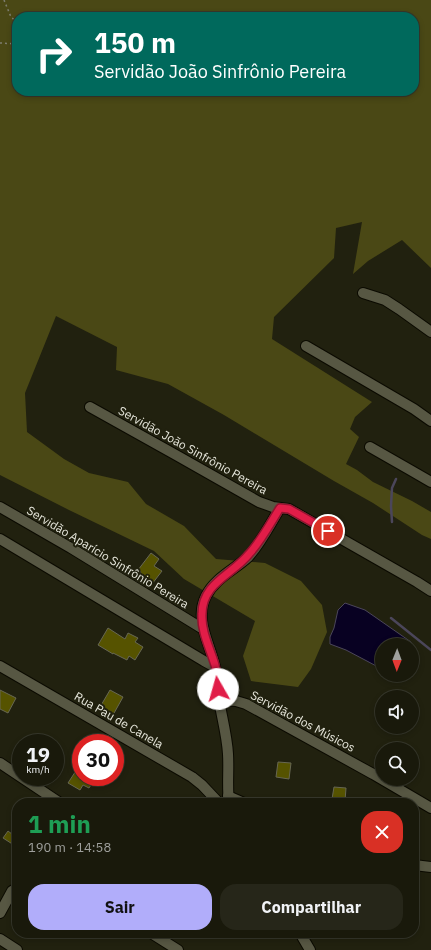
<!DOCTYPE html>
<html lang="pt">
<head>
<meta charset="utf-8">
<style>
	:root { --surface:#19190b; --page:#262619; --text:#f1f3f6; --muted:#9fa09d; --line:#37382c; --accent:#b1adfa }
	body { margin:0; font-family:"IBM Plex Sans",sans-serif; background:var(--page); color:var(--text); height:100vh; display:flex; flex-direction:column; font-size:15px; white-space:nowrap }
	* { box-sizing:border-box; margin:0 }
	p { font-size:13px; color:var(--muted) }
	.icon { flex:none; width:22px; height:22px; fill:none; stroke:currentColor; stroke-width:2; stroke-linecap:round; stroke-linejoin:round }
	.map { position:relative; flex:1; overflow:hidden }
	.panel { position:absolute; left:12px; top:798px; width:407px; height:140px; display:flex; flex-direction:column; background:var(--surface); border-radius:16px; box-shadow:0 2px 6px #0003,0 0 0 1px var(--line) }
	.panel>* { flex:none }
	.guide { position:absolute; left:12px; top:12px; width:407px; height:84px; border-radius:16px; box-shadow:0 2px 6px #0003,0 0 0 1px var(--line); background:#00695c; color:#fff; overflow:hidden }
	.needle { width:26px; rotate:181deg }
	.buttons { position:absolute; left:375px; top:638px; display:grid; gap:8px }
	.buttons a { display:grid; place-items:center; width:44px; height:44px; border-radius:50%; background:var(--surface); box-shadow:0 2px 6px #0003,0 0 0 1px var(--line); font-size:20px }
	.speed { position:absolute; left:12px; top:734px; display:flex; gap:8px; font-size:20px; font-weight:700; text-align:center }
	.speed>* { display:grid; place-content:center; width:52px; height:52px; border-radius:50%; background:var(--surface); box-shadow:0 2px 6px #0003,0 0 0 1px var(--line); line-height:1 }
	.speed small { font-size:10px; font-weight:400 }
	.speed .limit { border:6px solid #d22; background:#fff; color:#111 }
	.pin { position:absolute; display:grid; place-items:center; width:34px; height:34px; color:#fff; margin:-17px; border:2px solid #fff; border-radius:50%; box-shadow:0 1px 4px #0007 }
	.me { position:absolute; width:44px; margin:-22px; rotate:353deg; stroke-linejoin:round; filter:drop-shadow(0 0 3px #0008) }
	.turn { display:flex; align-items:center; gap:14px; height:84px; padding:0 16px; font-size:18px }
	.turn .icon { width:52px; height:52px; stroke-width:2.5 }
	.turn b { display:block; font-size:28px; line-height:34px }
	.round { display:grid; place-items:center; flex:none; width:42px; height:42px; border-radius:16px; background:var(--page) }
	.headline { display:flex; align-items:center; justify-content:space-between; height:68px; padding:0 16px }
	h1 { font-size:24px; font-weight:800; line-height:30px; color:#1e9e55 }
	.action { display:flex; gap:8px; margin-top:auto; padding:8px 16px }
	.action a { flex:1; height:46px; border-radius:16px; background:var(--accent); color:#111; font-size:16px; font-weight:800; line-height:46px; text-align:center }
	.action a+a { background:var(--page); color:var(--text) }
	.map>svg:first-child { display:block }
	.forest { fill:#4a4815; fill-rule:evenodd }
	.water { fill:#080122; stroke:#4b465a }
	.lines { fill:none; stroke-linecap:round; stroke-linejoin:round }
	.stream { stroke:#4b465a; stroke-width:2.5 }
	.building { fill:#565300; stroke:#676753 }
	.minor-casing { stroke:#0b0a00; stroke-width:12 }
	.path { stroke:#7e7e70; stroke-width:1.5; stroke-dasharray:2 3; stroke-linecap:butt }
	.minor { stroke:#575743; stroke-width:10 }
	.route-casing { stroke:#92132f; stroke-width:10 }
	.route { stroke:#e11d48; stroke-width:7 }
	.labels { text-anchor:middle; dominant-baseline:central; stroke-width:4; stroke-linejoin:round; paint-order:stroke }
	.street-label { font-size:12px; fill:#e7e7dc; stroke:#21210f }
</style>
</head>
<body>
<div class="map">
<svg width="431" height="950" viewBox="0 0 431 950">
	<rect width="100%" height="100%" fill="#21210f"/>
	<path class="forest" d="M0 0H431V268L402 240 368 261 353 274 362 222 336 228 334 258 274 317 272 339 372 402 355 417 350 429 359 437 346 464 357 470 373 482 412 501 431 512V539L422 535 373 503 334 481 224 415 168 384 116 370 117 347 56 316 25 393 27 432 64 459 89 473 128 482 146 504 184 526 216 559 265 563 301 581 322 605 327 632 311 669 298 687 251 681 243 656 255 621 184 579 154 551 69 510 0 475ZM17 17H414V91H17Z"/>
	<path class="water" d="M345 603 365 610 411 642 412 645H382V669L346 650 330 644V637L334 628 338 610Z"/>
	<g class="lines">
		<g class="stream">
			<path d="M392 522 391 506 392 488 396 479"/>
			<path d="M391 618 431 650"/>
		</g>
	</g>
	<g class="building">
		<path d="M151 553 159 559 154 566 162 571 152 584 139 575 141 572 138 570Z"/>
		<path d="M108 628 125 639 128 633 138 638 135 642 143 647 135 660 129 656 127 660 113 653V654L98 645Z"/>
		<path d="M0 690 16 698 8 713 0 709Z"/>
		<path d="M110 690 123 697 113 715 100 707Z"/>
		<path d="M278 762 291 763 289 779 276 777Z"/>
		<path d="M81 763V777H96L89 788 83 785 80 790 68 783Z"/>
		<path d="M334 787 346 788 345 801 332 799Z"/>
		<path d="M8 831 17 838V847L3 838Z"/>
	</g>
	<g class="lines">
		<defs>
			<g id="minor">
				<path d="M363 293 385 300 399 309 431 332"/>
				<path d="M306 346 414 409 431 421"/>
				<path d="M90 407 176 455 259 502 273 507 289 509 417 582 431 591"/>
				<path d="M370 447 412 471 431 482"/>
				<path d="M0 507 71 548 203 629"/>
				<path d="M0 539 204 661 215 667"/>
				<path d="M0 666 192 777 202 785 219 803"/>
				<path d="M219 700 236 701 246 704 373 774 431 808"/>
				<path d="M0 763 60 803"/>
				<path d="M228 796 244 803"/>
				<path d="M229 803C227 787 229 770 228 754 227 736 222 718 219 700 217 689 217 678 215 667 210 643 194 620 206 596 215 578 234 570 248 557 261 543 270 524 280 508"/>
				<path d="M414 865 431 867"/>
				<path d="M0 913 12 891 17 888"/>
				<path d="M151 933 178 950"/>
				<path d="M300 933 310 950"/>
				<path d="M0 939 17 950"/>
			</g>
		</defs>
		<use href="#minor" class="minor-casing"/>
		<g class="path">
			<path d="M4 0 11 17 17 22"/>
			<path d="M0 43 17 44"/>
		</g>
		<use href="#minor" class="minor"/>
	</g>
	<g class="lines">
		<defs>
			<path id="route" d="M218 689C217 681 217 672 215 665 210 648 201 632 202 614 202 583 232 575 249 554 261 541 270 524 280 508L289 509 328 531"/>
		</defs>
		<use href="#route" class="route-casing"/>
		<use href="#route" class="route"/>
	</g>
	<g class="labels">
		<g class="street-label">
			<text transform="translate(193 450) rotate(29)">Servidão João Sinfrônio Pereira</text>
			<text transform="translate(108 557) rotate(31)">Servidão Aparício Sinfrônio Pereira</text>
			<text transform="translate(119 720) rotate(30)">Rua Pau de Canela</text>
			<text transform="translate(303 721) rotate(28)">Servidão dos Músicos</text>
		</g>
	</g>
</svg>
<div class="buttons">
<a><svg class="needle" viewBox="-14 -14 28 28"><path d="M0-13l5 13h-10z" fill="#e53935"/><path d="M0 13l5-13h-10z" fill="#9fa09d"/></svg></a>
<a><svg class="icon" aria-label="sound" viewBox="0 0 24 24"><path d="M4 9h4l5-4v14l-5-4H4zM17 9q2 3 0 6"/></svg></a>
<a><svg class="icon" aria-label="search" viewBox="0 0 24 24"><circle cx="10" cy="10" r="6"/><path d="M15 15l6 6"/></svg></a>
</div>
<div class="speed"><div>19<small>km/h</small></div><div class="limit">30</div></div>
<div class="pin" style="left:328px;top:531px;background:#d93025"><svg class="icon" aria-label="arrive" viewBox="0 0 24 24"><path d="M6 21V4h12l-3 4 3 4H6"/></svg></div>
<svg class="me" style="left:218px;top:689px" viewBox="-20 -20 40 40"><circle r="19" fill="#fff"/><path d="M0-13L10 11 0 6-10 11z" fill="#e11d48"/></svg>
<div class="guide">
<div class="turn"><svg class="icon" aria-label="right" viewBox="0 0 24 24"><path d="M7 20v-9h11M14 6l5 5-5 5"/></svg><div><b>150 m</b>Servidão João Sinfrônio Pereira</div></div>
</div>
<section class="panel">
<div class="headline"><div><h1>1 min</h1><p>190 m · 14:58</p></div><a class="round" style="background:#d93025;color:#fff"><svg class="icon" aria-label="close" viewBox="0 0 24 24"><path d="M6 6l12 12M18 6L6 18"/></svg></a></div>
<div class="action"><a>Sair</a><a>Compartilhar</a></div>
</section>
</div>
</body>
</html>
